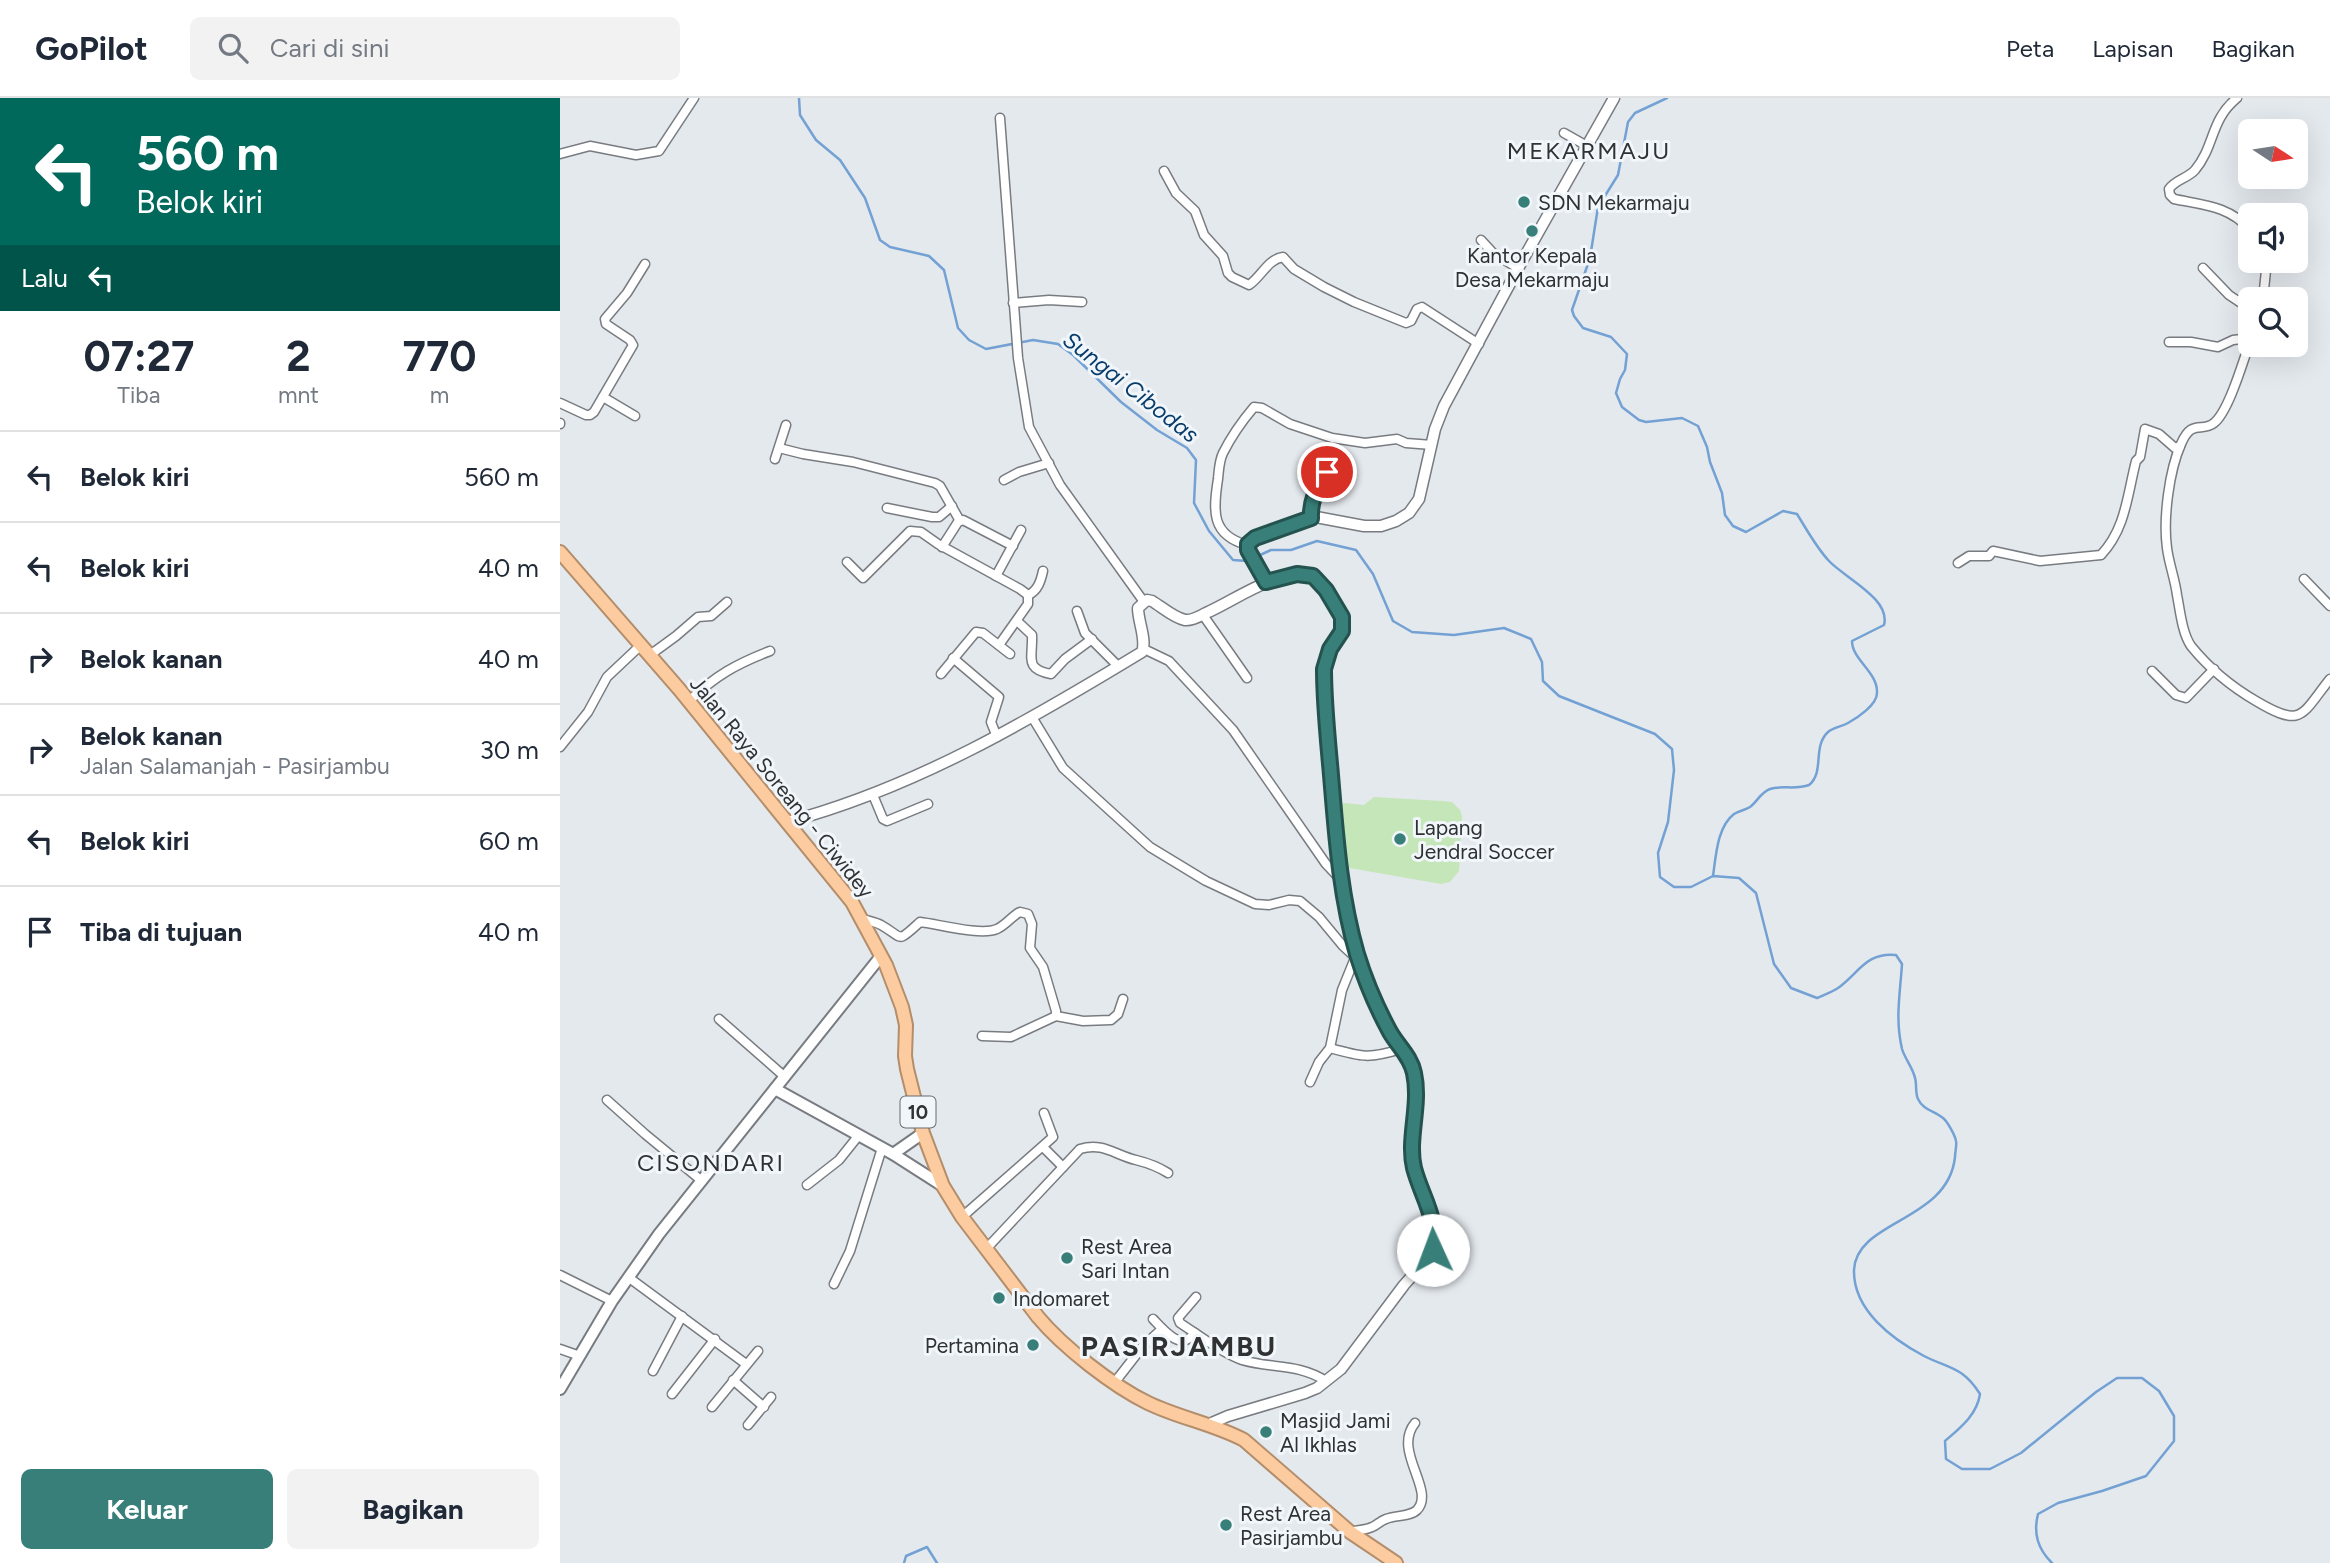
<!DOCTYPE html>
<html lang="id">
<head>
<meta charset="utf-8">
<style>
	:root { --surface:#fff; --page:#f2f2f3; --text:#1f2937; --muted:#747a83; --line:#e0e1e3; --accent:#387f79 }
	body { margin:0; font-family:Figtree,sans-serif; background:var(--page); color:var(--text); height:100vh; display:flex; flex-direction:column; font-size:26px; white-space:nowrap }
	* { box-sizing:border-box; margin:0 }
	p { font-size:23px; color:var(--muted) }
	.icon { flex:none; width:38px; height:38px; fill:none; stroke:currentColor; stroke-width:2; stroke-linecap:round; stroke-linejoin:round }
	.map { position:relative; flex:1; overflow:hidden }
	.panel { display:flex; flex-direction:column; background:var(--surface); width:560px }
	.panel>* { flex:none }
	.banner { background:#00695c; color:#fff; overflow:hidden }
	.needle { width:46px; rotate:102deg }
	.fabs { position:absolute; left:1678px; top:21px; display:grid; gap:14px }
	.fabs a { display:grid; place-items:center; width:70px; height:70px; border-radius:10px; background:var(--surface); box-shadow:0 7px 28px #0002; font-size:35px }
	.pin { position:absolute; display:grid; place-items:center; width:60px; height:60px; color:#fff; margin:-30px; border:4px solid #fff; border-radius:50%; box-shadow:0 2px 7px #0007 }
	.me { position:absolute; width:77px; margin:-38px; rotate:358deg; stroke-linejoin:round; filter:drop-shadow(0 0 5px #0008) }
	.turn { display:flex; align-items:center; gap:24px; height:147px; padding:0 21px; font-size:32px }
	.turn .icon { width:91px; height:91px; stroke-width:2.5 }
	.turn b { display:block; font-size:49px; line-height:60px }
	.then { display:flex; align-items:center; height:66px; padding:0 21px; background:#0003; gap:14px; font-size:26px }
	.eta { display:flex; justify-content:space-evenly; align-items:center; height:119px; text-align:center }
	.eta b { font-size:42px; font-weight:700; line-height:49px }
	.button { display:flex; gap:14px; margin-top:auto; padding:14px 21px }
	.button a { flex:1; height:80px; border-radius:10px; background:var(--accent); color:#fff; font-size:28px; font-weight:700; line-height:80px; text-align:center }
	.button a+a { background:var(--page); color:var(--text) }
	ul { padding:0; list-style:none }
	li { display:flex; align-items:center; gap:21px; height:91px; padding:0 21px; border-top:2px solid var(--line) }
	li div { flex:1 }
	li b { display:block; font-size:26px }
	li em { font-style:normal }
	header { display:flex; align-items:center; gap:42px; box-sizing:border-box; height:98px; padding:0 35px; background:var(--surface); border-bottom:2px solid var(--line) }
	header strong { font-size:33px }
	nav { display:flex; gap:38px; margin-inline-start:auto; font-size:24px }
	.search { width:490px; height:63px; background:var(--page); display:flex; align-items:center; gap:18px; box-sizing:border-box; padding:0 24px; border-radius:10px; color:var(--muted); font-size:26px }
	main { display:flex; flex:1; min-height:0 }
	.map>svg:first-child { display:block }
	.green { fill:#c4e6b8 }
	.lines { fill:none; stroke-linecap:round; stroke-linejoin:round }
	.stream { stroke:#73a1d3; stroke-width:2.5 }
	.minor-casing { stroke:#787c81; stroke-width:11 }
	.tertiary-casing { stroke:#787c81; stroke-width:13 }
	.secondary-casing { stroke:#787c81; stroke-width:14 }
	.trunk-casing { stroke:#b48d6a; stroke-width:16 }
	.minor { stroke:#fff; stroke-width:8 }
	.tertiary { stroke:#fff; stroke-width:10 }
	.secondary { stroke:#fff; stroke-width:10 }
	.trunk { stroke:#fccca0; stroke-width:12 }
	.route-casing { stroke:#24534f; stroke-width:18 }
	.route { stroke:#387f79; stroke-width:12 }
	.poi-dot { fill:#387f79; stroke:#f1f6fb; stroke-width:2.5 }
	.labels { text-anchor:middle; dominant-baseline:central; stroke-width:6; stroke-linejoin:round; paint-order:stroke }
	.shield { fill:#f1f6fb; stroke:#696c6f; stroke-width:2 }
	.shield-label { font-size:19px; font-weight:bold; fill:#2f3133 }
	.poi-label { font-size:21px; fill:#2f3133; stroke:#f1f6fb; text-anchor:start }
	.street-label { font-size:21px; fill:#2f3133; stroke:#f1f6fb }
	.water-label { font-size:23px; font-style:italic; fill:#083c6a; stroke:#f1f6fb }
	.quarter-label { font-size:24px; letter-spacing:2px; fill:#2f3133; stroke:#f1f6fb }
	.district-label { font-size:28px; font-weight:bold; letter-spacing:2px; fill:#2f3133; stroke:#f1f6fb }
</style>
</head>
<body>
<header>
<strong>GoPilot</strong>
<div class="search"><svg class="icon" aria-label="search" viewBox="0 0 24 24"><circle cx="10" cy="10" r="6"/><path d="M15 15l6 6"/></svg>Cari di sini</div>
<nav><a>Peta</a><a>Lapisan</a><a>Bagikan</a></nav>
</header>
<main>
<section class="panel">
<div class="banner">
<div class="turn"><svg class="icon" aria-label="left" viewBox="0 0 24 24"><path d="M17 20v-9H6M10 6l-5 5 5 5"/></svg><div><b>560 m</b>Belok kiri</div></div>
<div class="then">Lalu<svg class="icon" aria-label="left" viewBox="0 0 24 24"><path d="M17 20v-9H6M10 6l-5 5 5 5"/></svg></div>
</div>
<div class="eta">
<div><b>07:27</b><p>Tiba</p></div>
<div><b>2</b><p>mnt</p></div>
<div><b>770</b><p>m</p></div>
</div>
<ul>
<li><svg class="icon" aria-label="left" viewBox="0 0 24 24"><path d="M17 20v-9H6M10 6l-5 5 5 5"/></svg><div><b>Belok kiri</b></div><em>560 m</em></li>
<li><svg class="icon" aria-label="left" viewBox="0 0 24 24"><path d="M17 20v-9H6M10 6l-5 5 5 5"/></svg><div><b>Belok kiri</b></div><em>40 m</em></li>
<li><svg class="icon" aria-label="right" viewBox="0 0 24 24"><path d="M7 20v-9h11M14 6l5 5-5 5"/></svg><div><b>Belok kanan</b></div><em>40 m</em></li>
<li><svg class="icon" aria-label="right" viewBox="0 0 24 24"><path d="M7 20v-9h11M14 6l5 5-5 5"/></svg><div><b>Belok kanan</b><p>Jalan Salamanjah - Pasirjambu</p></div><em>30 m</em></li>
<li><svg class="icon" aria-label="left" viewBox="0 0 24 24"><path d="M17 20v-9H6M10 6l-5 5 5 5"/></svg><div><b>Belok kiri</b></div><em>60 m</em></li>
<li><svg class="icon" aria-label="arrive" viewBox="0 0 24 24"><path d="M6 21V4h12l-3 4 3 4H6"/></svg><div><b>Tiba di tujuan</b></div><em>40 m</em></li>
</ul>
<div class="button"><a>Keluar</a><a>Bagikan</a></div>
</section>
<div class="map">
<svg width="1770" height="1465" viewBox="0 0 1770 1465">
	<rect width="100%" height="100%" fill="#e4e9ee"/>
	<path class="green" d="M814 699 882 703 892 704 900 712 902 718 899 773 890 784 881 786 784 769 778 707 785 705 804 707Z"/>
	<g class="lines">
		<g class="stream">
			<path d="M239 0 240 17 256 42 280 62 305 100 320 142 330 149 369 158 384 172 398 230 409 242 426 251 473 242 498 246 513 257 561 304 597 332 627 350 636 362 634 405 649 433 673 462 687 463 711 452H731L757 443 796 452 813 476 833 523 852 534 894 537 944 530 971 541 982 564 983 583 999 598 1095 636 1112 651 1114 672 1108 724 1098 755 1100 779 1114 789H1131L1153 778 1179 780 1196 795 1214 866 1231 890 1257 900C1264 897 1272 894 1278 890 1299 875 1306 854 1336 857L1342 866C1340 897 1335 921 1342 951 1345 961 1353 970 1355 980 1357 986 1355 995 1358 1001 1363 1012 1375 1013 1383 1020 1387 1023 1395 1037 1396 1043 1397 1047 1395 1054 1395 1059 1388 1124 1296 1122 1294 1172 1293 1212 1332 1241 1364 1258 1390 1271 1403 1269 1420 1296 1417 1317 1400 1330 1385 1343L1386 1361 1402 1371H1430L1461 1355 1536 1294 1557 1280H1582L1599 1293 1614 1318V1343L1586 1378 1542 1393 1498 1405 1478 1416C1473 1436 1478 1451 1492 1465"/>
			<path d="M1107 0 1075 15 1068 24 1058 77 1038 109 1030 160 1012 212 1014 218 1023 230 1051 239 1067 256 1065 272 1060 281 1056 295 1062 309 1079 322 1086 324 1122 320 1138 328 1147 349 1150 364 1162 395 1165 417 1173 428 1186 434 1223 413 1237 416C1247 432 1256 449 1269 463 1285 480 1331 501 1324 527L1292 543C1292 562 1318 574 1317 595 1317 607 1297 620 1288 625 1281 629 1274 629 1268 634 1252 649 1265 674 1249 687 1236 692 1222 687 1210 691 1201 694 1197 704 1190 709 1185 712 1179 713 1174 716 1157 729 1156 758 1153 778"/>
			<path d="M344 1465 346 1458 367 1449 377 1465"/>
		</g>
		<defs>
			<g id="minor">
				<path d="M1677 0C1650 22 1655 48 1635 72 1628 80 1615 82 1609 91L1610 97 1614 101C1643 107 1670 108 1690 132"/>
				<path d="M440 20 458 260 469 329 500 387 584 504"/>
				<path d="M1004 35 1027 48"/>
				<path d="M0 56 30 48 76 57 99 53 134 0"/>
				<path d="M604 73 616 95 635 113 644 137 663 158 668 175 672 179 689 187C701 179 708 161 723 159L734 171 764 189 794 204 846 225 851 223 857 211 862 209 919 246"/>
				<path d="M921 142 933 155 958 170"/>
				<path d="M1643 170 1669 197 1690 211"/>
				<path d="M1703 201 1707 163"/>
				<path d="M453 205 489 202 522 204"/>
				<path d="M1609 244H1631L1658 249 1673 242 1690 240"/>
				<path d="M1690 244C1683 263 1669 313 1654 325 1642 335 1632 320 1621 346 1609 373 1603 421 1607 450 1609 466 1615 481 1617 497 1620 512 1622 535 1631 548 1648 569 1672 589 1696 603 1743 631 1741 617 1770 581"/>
				<path d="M43 299 75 318"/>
				<path d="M0 305 26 317H30L34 314 73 247 70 242 46 226 45 221 67 195 85 166"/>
				<path d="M0 325V326"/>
				<path d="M219 350 243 356 293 364 375 385 380 388 400 423"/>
				<path d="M215 361 226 327"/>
				<path d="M444 382 459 374 489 365"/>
				<path d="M327 410 372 419H379L392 408"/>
				<path d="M751 420C750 396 765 378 776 358"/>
				<path d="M687 447C651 437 653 413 658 381 659 372 659 363 663 355 671 339 683 322 694 309L702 310 730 326 772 340 805 345 837 341 846 345 872 347"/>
				<path d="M382 449 398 424 403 422 453 448"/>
				<path d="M287 464 303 480 350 433 361 434 378 446 460 491 468 497V506L439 547"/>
				<path d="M1398 465 1409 458H1429L1433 453 1480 463 1541 457C1566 430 1567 398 1576 363L1580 359 1585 331 1599 336 1615 350 1620 348"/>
				<path d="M436 478 461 432"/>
				<path d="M1744 481 1770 508"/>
				<path d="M468 497C478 493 481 482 483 473"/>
				<path d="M517 513 525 535 558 568"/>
				<path d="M643 517 687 580"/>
				<path d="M457 523 472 537C473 560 464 571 491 576L505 561 532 541"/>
				<path d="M584 551 609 563 673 632 766 766 783 784"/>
				<path d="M90 557 116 538 138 519 151 518 167 504"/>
				<path d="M393 560 439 599 431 624 437 639"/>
				<path d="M1592 573 1616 597 1626 600 1654 571"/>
				<path d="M381 576 416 534 423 535 450 556"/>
				<path d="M129 603C155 578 176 566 210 553"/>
				<path d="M472 619 503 670 590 749 646 783 695 806 709 807 729 802 740 803 759 819 783 848 794 858"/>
				<path d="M0 649 28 614 47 579 81 547"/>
				<path d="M313 697 323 721 327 723 368 706"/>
				<path d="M303 821C309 823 316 824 321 827 344 840 336 846 360 824 378 826 421 838 437 831 446 827 452 818 460 814L468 816 472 826 470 850 483 869 496 913V918L451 939 422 938"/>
				<path d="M496 918 523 923 551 922 558 916 563 901"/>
				<path d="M159 921 225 979"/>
				<path d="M770 950C802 959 809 961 841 951"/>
				<path d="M750 984 759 964 770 950 782 892 797 855"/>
				<path d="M47 1002 85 1036 142 1083"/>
				<path d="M483 1049 503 1069"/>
				<path d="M247 1087 279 1062 299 1037"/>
				<path d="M402 1119 493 1039 484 1015"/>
				<path d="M426 1151 520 1051C543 1044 555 1057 576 1062 588 1065 597 1068 608 1075"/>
				<path d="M0 1177 52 1203"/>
				<path d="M68 1179 186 1266"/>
				<path d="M274 1186 290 1153 322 1050"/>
				<path d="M593 1221C600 1228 615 1247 626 1242 629 1241 632 1238 635 1235 648 1244 668 1257 682 1262 712 1271 738 1265 766 1283"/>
				<path d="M635 1235 620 1225 618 1220 636 1199"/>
				<path d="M0 1251 20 1258"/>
				<path d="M93 1273 122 1218"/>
				<path d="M173 1282 204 1309"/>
				<path d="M555 1284 583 1248 602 1231"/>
				<path d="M112 1296 155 1241"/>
				<path d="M152 1309 198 1253"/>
				<path d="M188 1327 211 1299"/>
				<path d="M790 1434C797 1432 806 1432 812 1429 817 1427 820 1423 826 1421 835 1417 850 1419 857 1412 876 1392 832 1353 855 1325"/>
			</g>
			<g id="tertiary">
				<path d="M706 484 688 452V446L695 440 756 419 804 428H821L836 423 849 415 859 401 875 331 884 308 961 165 1054 0"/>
				<path d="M227 724C355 690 470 622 582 554 587 542 578 524 578 510L587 502 592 503C602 509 614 520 625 522 632 523 640 518 646 515 676 502 719 469 753 478L766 492 782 519V533L770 551 764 571 778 758 786 810 802 870 828 930 851 966 854 977 856 1021 852 1057 855 1071 869 1107 873 1123 874 1145 869 1159 844 1187 781 1271 757 1290 745 1295 668 1318 647 1327"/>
			</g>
			<g id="secondary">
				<path d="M215 991 333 1056 383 1088"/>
				<path d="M333 1056 363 1035"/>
				<path d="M0 1291 52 1203 99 1136 321 858"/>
			</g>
			<path id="trunk" d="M0 454 119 591 292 804 326 867 342 909 346 927 345 958 347 971 363 1035 383 1088 402 1119 478 1219C503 1249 553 1288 588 1305 619 1320 654 1326 684 1342L790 1434 836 1465"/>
		</defs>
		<use href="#minor" class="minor-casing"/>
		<use href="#tertiary" class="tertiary-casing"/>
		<use href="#secondary" class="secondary-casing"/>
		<use href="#trunk" class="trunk-casing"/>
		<use href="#minor" class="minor"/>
		<use href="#tertiary" class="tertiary"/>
		<use href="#secondary" class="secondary"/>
		<use href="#trunk" class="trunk"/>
	</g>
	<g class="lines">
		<defs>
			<path id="route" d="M767 374C758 390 750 401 751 420L695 440 688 446V452L706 484 737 476 753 478 766 492 782 519V533L770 551 764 571C764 606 768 642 771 677 776 737 780 798 797 856 805 882 817 910 830 934 838 948 851 959 854 975 861 1007 847 1041 854 1070 862 1100 878 1119 873 1152"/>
		</defs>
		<use href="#route" class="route-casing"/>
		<use href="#route" class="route"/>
	</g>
	<g class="poi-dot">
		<circle cx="964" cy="104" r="7"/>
		<circle cx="972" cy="133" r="7"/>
		<circle cx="840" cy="741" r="7"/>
		<circle cx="507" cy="1160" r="7"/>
		<circle cx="439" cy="1200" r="7"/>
		<circle cx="473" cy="1247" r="7"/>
		<circle cx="706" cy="1334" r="7"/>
		<circle cx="666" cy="1427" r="7"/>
	</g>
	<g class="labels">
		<rect class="shield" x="340.5" y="998.5" width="35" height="31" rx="5"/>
		<g class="shield-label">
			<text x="358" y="1014">10</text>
		</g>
		<g class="poi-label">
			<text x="978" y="104">SDN Mekarmaju</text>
			<text x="972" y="157" text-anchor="middle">Kantor Kepala<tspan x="972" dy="24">Desa Mekarmaju</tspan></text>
			<text x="854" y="729">Lapang<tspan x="854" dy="24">Jendral Soccer</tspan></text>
			<text x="521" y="1148">Rest Area<tspan x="521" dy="24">Sari Intan</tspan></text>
			<text x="453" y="1200">Indomaret</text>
			<text x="459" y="1247" text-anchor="end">Pertamina</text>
			<text x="720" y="1322">Masjid Jami<tspan x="720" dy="24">Al Ikhlas</tspan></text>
			<text x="680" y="1415">Rest Area<tspan x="680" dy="24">Pasirjambu</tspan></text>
		</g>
		<g class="street-label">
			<text transform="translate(222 689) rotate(51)">Jalan Raya Soreang - Ciwidey</text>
		</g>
		<g class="water-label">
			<text transform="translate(571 289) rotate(38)">Sungai Cibodas</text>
		</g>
		<g class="quarter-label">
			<text x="1029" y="52">MEKARMAJU</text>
			<text x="151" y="1064">CISONDARI</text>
		</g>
		<g class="district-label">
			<text x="619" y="1248">PASIRJAMBU</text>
		</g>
	</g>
</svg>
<div class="fabs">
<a><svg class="needle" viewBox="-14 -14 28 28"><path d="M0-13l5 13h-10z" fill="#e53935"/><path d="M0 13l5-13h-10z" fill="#747a83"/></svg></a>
<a><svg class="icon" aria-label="sound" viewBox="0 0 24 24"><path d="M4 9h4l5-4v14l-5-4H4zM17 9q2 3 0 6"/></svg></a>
<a><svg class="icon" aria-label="search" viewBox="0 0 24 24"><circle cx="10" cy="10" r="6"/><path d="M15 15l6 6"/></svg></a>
</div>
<div class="pin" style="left:767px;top:374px;background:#d93025"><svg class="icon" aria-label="arrive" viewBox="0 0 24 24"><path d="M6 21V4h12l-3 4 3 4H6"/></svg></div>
<svg class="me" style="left:873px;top:1152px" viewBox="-20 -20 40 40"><circle r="19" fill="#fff"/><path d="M0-13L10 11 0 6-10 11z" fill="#387f79"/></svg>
</div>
</main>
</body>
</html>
